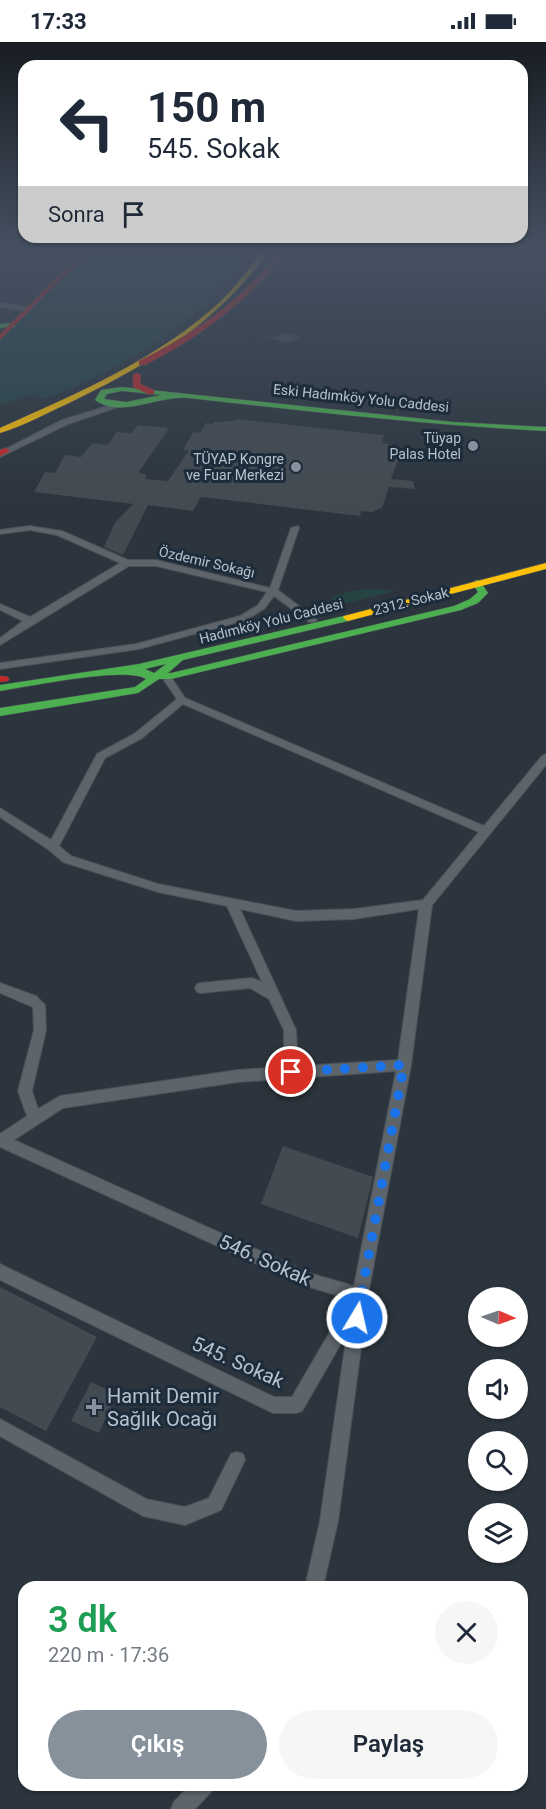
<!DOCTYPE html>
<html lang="tr">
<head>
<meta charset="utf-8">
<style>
	:root { --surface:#fff; --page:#f6f6f7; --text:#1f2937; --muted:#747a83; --accent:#86919b }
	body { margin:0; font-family:Roboto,sans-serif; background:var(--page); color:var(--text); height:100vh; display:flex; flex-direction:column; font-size:22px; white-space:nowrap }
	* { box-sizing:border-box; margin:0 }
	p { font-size:20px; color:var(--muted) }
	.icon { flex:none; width:33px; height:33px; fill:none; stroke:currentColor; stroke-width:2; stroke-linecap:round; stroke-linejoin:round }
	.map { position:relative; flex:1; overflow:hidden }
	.sheet { position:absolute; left:18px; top:1539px; width:510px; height:210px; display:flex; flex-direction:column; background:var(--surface); border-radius:18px; box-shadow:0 2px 4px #0004 }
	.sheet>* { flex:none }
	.top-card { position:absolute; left:18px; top:18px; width:510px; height:183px; border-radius:18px; box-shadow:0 2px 4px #0004; background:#fff; color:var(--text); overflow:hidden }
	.needle { width:39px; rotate:92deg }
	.buttons { position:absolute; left:468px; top:1245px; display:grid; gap:12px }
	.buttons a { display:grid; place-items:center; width:60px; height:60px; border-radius:50%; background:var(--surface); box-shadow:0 2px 4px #0004; font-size:30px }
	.pin { position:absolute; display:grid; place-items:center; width:51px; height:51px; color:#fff; margin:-26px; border:3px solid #fff; border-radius:50%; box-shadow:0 2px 6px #0007 }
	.me { position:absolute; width:66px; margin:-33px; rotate:9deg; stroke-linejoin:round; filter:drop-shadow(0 0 4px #0008) }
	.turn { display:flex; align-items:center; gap:21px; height:126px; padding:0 30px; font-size:27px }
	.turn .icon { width:78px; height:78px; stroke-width:2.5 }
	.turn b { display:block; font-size:42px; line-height:51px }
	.then { display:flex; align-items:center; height:57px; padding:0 30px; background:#0003; gap:12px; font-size:22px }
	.round { display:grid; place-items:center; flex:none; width:63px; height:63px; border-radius:32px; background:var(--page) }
	.summary { display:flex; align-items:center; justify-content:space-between; height:102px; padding:0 30px }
	h1 { font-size:36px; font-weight:600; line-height:45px; color:#1e9e55 }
	.primary-button { display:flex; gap:12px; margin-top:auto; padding:12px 30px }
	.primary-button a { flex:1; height:69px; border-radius:36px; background:var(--accent); color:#fff; font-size:24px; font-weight:600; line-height:69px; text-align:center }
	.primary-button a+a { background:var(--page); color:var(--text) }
	.status { display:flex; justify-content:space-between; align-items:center; height:42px; padding:0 30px; background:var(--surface); direction:ltr }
	.status svg { height:16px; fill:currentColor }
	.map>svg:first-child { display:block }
	.green { fill:#274445 }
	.building { fill:#434b52 }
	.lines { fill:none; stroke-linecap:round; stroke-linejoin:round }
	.street-casing { stroke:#4b5157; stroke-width:2 }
	.fast-casing { stroke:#4b5157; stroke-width:1 }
	.slow-casing { stroke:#4b5157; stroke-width:1 }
	.jam-casing { stroke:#4b5157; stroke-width:1 }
	.street { fill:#5d646a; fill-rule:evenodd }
	.fast { fill:#4caf50; fill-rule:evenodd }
	.slow { fill:#ffc107; fill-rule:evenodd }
	.jam { fill:#c62828; fill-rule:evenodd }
	.route { stroke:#1a73e8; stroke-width:10; stroke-dasharray:0 18 }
	.poi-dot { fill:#86919b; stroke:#1d2c3a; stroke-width:2 }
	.labels { text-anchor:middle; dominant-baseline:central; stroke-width:6; stroke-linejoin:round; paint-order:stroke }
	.far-street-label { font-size:14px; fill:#b6c2ce; stroke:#1d2c3a }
	.far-poi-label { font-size:14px; fill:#b6c2ce; stroke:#1d2c3a; text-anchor:end }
	.near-street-label { font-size:20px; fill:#b6c2ce; stroke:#1d2c3a }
	.near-poi-label { font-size:20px; fill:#b6c2ce; stroke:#1d2c3a; text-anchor:start }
</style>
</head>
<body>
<div class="status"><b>17:33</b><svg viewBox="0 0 49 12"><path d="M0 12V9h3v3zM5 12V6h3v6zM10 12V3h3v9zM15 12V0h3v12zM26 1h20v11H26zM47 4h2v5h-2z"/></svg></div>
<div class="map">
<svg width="546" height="1767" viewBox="0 0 546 1767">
	<rect width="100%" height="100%" fill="#2c353d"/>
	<g class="green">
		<path d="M96 209H251C238 224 227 240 213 255 173 295 97 339 44 357L34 352 0 363V298L34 263Z"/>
		<path d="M380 547 395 549 328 566 334 554 357 548Z"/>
	</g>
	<g class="building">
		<path d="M284 291 293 292 302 296 287 301 268 296Z"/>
		<path d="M236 377 384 393 382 401 393 403 392 408 400 413 391 437 413 439 415 447 389 445 382 466 372 470 361 469 360 474 201 455 193 469 148 463 123 513 104 505 115 481 133 462 34 450 45 430 55 431 65 413 81 415 92 401 108 403 116 390 131 391 138 383 169 386 139 430 146 433V437L168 439 189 408H183L193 390 200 391 206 381 213 382V380L235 379Z"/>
		<path d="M283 1104 373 1135 358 1196 261 1162Z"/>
		<path d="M0 1245 97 1295 46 1389 0 1365Z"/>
		<path d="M91 1340 117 1352 99 1391 71 1379Z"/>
	</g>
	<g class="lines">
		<defs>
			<g id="street">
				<path d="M0 261 28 265 31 267 28 269 0 265Z"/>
				<path d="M114 362 121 364 68 382 0 415V410L62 378Z"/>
				<path d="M30 484 62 489 128 518H156L270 546 291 486 298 484 299 486 278 548 317 578 315 580H309L274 554 264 567 246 578 139 607 0 627V621L136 602 240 574 258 563 267 550 156 524H129L0 603V596L23 579 0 568V562L30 575 120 521 57 493 30 488 0 492V488Z"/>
				<path d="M166 631 169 632 185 656 484 784 542 714 546 712V723L432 863 411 1023 368 1253 338 1479 323 1545H305L320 1479 347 1291 302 1369 296 1371H273L0 1238V1222L274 1355H292L349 1257 303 1243 0 1105V1092L27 1074 18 1049 34 988 33 965 0 951V941L36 954 45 963 46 988 32 1049 38 1067 60 1054 238 1028 284 1025V988L269 957 250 946 201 951 197 950 195 946 197 942 201 941 252 936 262 940 227 864 158 850 63 820 49 808 0 775V766L51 798 97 712 134 692 177 657 161 634ZM183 662 479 790 423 858 354 867 296 869 158 842 71 814 59 804 105 716 142 696ZM240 867 296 879 354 877 419 867 398 1018 298 1024 296 988ZM396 1029 354 1244 309 1231 14 1098 63 1066 238 1040Z"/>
				<path d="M0 1377 146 1457 185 1465 209 1456 231 1412 237 1410 243 1412 245 1418 221 1468 185 1483 143 1474 0 1394Z"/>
				<path d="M190 1743H214L211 1750 195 1767H171L174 1760Z"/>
			</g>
			<g id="fast">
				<path d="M15 281V285L0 286V282Z"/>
				<path d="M122 345 453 380 546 385V389C426 383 307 369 188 356 159 353 121 377 95 358L101 348ZM122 349 161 353 126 360 104 357 107 352Z"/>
				<path d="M477 538 480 539 488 551 478 561 461 568 171 637H159L138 651 0 674V666L135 645 146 637C126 624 28 645 0 649V643L139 622 348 573 353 576 348 579 183 618 168 631H171L454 564 470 557 478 550 472 541ZM166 622 154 631 145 627Z"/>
			</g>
			<g id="slow">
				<path d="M263 209H269C214 284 150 322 67 362 45 372 23 384 0 391V386C78 351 159 317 222 258 237 243 250 225 263 209Z"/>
				<path d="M546 521V527L348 579 343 576 344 574Z"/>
			</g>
			<g id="jam">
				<path d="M88 209H94L60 238 0 298V292L56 236Z"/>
				<path d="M280 209H286C249 260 201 294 145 323H139V319C195 291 242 258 280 209Z"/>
				<path d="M137 331 141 333 140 342 154 348V352H148L133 345V333Z"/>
				<path d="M6 406 10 409 0 414V408Z"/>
				<path d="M0 634 8 635 9 637 8 639 0 640Z"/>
			</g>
		</defs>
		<use href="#street" class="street-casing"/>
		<use href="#fast" class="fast-casing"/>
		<use href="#slow" class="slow-casing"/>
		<use href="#jam" class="jam-casing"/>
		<use href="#street" class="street"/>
		<use href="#fast" class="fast"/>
		<use href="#slow" class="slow"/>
		<use href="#jam" class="jam"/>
	</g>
	<linearGradient id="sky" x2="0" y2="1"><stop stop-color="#181d22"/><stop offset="0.46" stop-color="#455162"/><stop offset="1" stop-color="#455162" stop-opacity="0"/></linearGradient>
	<rect width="546" height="456" fill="url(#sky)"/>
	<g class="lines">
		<path class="route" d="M291 1030 404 1023 357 1276"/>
	</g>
	<g class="poi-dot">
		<circle cx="473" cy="404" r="6"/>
		<circle cx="296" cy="425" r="6"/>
		<path d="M91 1356h6v6h6v6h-6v6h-6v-6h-6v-6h6z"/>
	</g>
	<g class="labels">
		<g class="far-street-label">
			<text transform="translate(361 356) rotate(6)">Eski Hadımköy Yolu Caddesi</text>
			<text transform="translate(207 520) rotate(13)">Özdemir Sokağı</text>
			<text transform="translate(411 559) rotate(-14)">2312. Sokak</text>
			<text transform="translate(271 579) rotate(-14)">Hadımköy Yolu Caddesi</text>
		</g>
		<g class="far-poi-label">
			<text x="461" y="396">Tüyap<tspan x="461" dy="16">Palas Hotel</tspan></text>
			<text x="284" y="417">TÜYAP Kongre<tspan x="284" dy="16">ve Fuar Merkezi</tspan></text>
		</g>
		<g class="near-street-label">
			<text transform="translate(265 1218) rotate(24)">546. Sokak</text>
			<text transform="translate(238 1320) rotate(24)">545. Sokak</text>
		</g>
		<g class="near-poi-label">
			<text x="107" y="1354">Hamit Demir<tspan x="107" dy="23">Sağlık Ocağı</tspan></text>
		</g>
	</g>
</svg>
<div class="buttons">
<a><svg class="needle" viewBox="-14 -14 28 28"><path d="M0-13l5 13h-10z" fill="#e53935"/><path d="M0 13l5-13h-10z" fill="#747a83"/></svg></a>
<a><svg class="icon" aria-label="sound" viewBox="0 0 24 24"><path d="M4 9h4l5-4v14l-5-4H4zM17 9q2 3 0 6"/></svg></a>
<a><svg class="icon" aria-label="search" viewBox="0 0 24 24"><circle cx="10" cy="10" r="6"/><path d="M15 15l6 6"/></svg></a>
<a><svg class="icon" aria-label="layers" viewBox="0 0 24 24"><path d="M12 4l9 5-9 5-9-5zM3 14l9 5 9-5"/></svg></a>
</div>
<div class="pin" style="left:291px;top:1030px;background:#d93025"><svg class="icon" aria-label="arrive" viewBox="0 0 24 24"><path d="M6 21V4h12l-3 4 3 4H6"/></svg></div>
<svg class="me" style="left:357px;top:1276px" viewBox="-20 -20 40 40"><circle r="17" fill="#1a73e8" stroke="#fff" stroke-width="3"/><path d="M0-11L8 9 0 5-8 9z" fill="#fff"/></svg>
<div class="top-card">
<div class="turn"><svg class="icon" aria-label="left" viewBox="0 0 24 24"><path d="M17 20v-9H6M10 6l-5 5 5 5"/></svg><div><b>150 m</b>545. Sokak</div></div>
<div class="then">Sonra<svg class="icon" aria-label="arrive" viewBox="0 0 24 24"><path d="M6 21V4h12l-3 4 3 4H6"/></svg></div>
</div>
<section class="sheet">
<div class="summary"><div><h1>3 dk</h1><p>220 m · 17:36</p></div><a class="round"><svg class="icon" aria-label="close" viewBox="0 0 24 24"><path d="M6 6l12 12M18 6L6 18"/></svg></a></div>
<div class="primary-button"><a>Çıkış</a><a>Paylaş</a></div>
</section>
</div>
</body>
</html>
